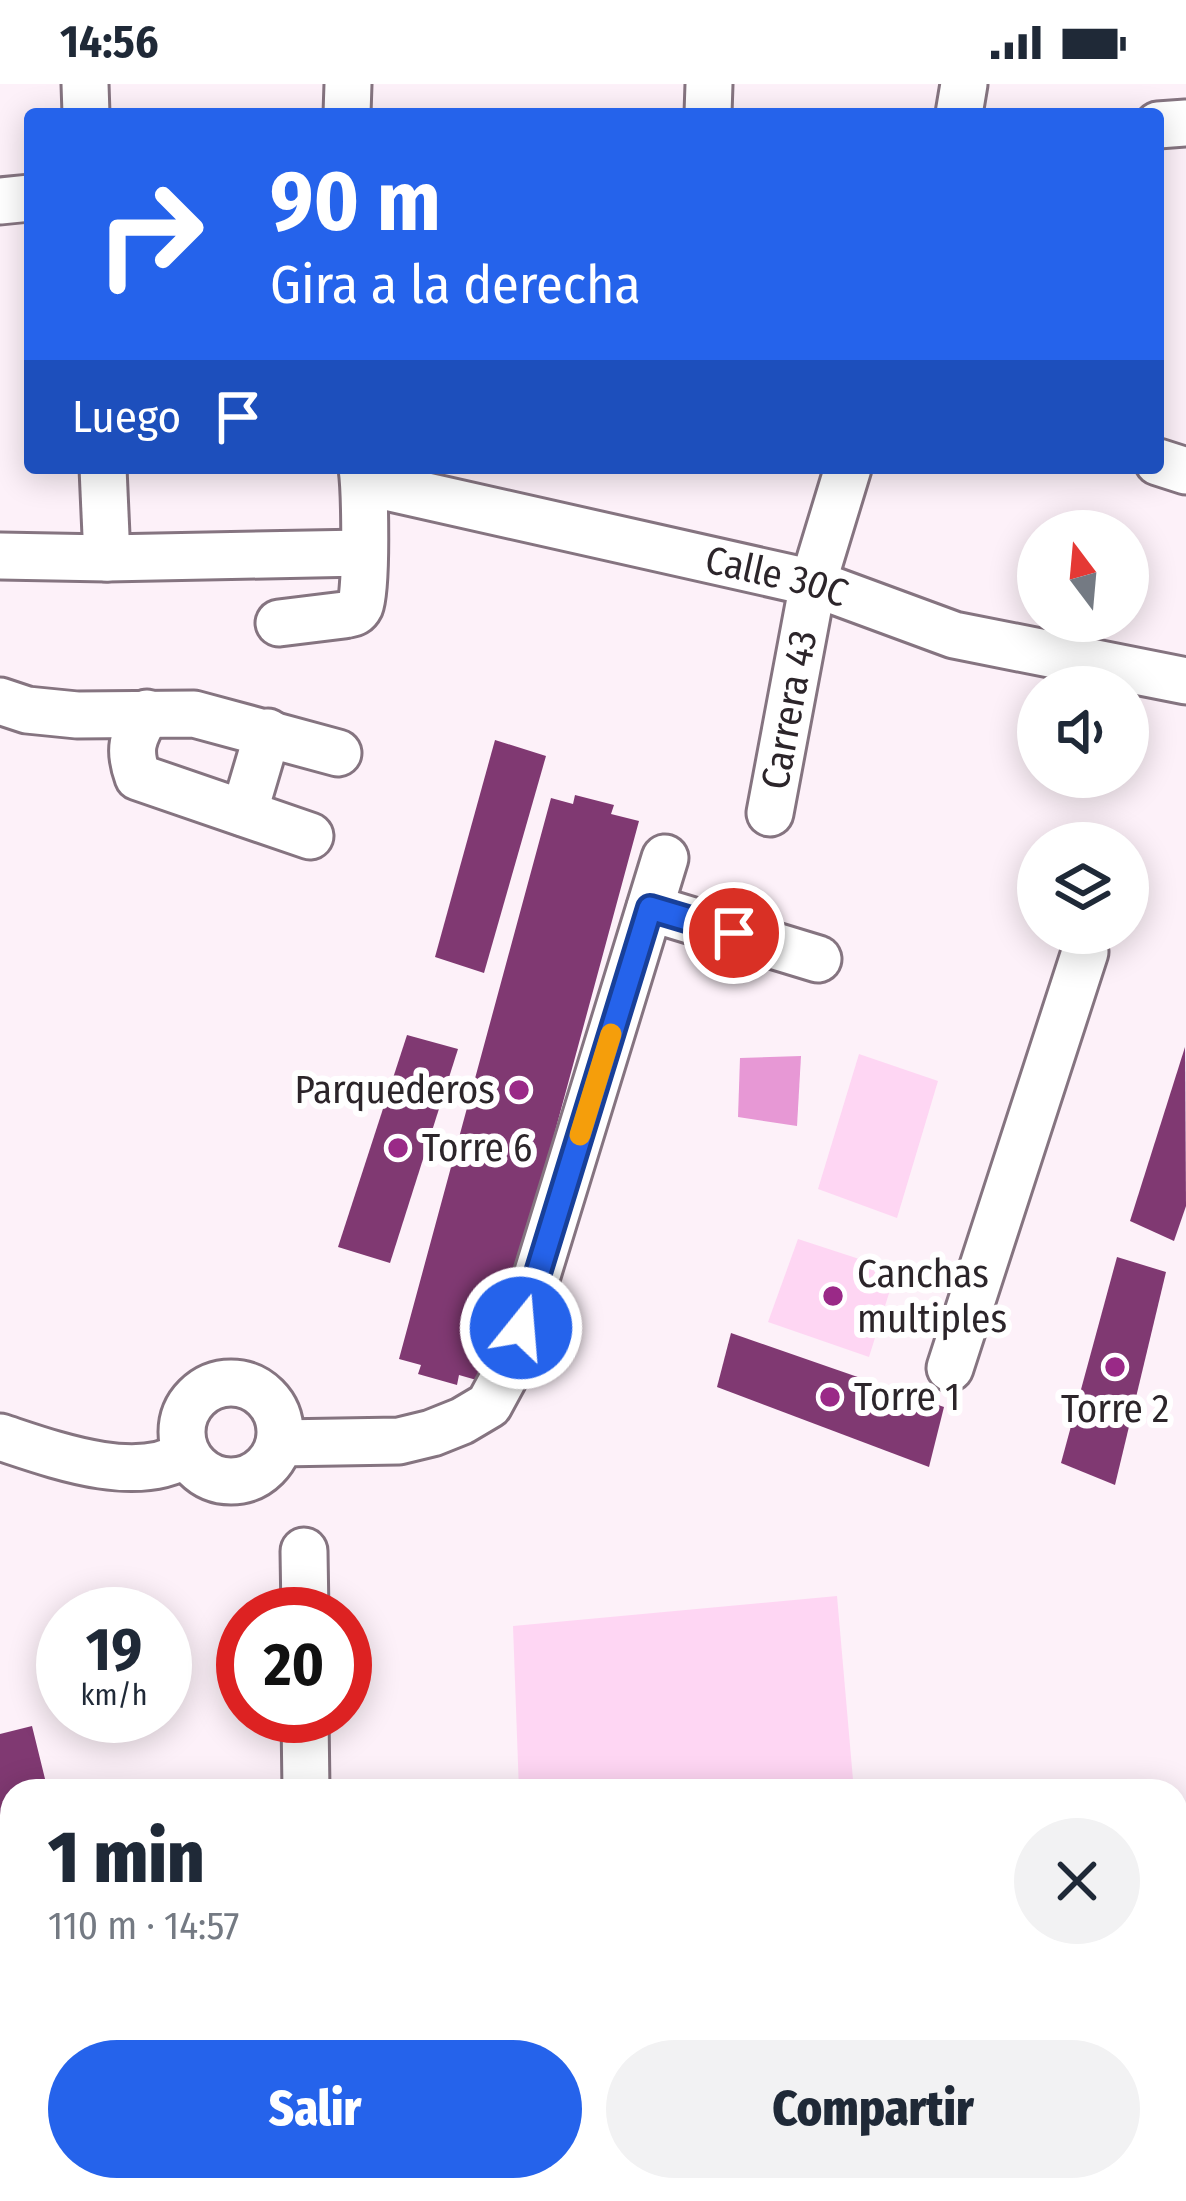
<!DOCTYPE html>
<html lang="es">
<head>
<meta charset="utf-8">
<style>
	:root { --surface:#fff; --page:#f2f2f3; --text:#1f2937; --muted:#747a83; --accent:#2563eb }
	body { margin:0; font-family:"Fira Sans Condensed",sans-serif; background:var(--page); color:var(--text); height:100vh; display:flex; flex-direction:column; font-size:45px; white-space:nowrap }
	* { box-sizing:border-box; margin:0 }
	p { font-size:39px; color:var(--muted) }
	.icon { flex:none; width:66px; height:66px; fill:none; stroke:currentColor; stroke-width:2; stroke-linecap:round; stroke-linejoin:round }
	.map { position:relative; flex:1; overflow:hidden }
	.panel { position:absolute; left:0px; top:1695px; width:1188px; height:423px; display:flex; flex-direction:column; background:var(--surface); border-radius:36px 36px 0 0; box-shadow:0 6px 30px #0003 }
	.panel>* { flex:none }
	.hud { position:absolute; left:24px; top:24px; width:1140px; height:366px; border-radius:12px; box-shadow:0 6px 30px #0003; background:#2563eb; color:#fff; overflow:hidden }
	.needle { width:78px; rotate:344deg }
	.buttons { position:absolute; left:1017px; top:426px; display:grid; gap:24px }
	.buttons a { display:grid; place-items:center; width:132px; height:132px; border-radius:50%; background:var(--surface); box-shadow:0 6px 30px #0003; font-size:60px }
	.speed { position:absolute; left:36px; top:1503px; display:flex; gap:24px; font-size:60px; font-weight:700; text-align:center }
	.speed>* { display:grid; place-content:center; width:156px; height:156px; border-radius:50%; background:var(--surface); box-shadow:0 6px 30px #0003; line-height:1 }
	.speed small { font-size:30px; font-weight:400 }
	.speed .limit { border:18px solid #d22; background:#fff; color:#111 }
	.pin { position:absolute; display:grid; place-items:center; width:102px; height:102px; color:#fff; margin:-51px; border:6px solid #fff; border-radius:50%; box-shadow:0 3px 12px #0007 }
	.me { position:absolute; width:132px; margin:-66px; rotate:17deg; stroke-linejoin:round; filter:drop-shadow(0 0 9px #0008) }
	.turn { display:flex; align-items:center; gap:42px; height:252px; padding:0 48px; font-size:54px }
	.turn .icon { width:156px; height:156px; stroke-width:2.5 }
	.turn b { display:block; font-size:84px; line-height:102px }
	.then { display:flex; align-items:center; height:114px; padding:0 48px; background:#0003; gap:24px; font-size:45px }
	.round { display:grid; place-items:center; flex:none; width:126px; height:126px; border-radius:63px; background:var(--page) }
	.summary { display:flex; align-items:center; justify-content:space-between; height:204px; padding:0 48px }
	h1 { font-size:72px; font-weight:800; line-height:90px }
	.button { display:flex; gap:24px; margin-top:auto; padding:24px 48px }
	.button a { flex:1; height:138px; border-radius:72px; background:var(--accent); color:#fff; font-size:48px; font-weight:800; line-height:138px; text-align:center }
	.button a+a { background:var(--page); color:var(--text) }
	.status { display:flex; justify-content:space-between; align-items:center; height:84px; padding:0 60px; background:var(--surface); direction:ltr }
	.status svg { height:33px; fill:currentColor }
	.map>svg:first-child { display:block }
	.green { fill:#fed6f3 }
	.water { fill:#e798d5 }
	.building { fill:#803972 }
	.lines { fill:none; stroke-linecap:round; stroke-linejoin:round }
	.minor-casing { stroke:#857480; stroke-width:51 }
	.minor { stroke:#fff; stroke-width:45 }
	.route-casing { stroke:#184099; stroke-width:30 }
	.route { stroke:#2563eb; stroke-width:21 }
	.slow { stroke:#f59e0b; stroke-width:21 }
	.poi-dot { fill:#9a2987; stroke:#fff; stroke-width:4.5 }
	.labels { text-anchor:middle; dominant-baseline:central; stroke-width:12; stroke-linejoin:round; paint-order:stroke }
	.street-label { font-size:39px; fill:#2c252a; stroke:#fff }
	.poi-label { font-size:39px; fill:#2c252a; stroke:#fff; text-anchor:start }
</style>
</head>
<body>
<div class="status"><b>14:56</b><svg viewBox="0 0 49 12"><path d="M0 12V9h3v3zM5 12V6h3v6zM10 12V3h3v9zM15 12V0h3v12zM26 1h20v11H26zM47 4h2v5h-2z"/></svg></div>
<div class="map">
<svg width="1186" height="2117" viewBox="0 0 1186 2117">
	<rect width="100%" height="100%" fill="#fdf1f9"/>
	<g class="green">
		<path d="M859 970 938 997 897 1134 818 1105Z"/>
		<path d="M798 1155 896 1187 869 1273 768 1238Z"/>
		<path d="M837 1512 854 1707H519L513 1542Z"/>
	</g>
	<path class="water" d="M801 972 797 1042 738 1033 740 974Z"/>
	<g class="building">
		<path d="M495 656 546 672 484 889 435 873Z"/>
		<path d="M575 711 614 721 611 730 639 737 487 1299 459 1291 457 1301 418 1290 421 1281 399 1275 551 714 573 720Z"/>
		<path d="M407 951 458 965 390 1179 338 1163Z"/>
		<path d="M1185 963 1186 1122 1174 1157 1130 1137Z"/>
		<path d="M1117 1173 1166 1188 1115 1401 1061 1379Z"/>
		<path d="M731 1249 944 1323 929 1383 717 1303Z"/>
		<path d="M32 1642 48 1707H12V1800L0 1803V1650Z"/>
	</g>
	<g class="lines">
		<defs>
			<g id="minor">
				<path d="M85 0 86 30"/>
				<path d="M347 30 348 0"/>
				<path d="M708 30 709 0"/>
				<path d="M959 30 964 0"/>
				<path d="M1158 41 1186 39"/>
				<path d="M0 117 30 114"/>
				<path d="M1158 378 1186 387"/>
				<path d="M103 384 107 474"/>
				<path id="s1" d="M364 398 813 499 954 551 1186 597"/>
				<path d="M0 472 107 474 363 469"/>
				<path d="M279 539 344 531C352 529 356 530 360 522 367 505 365 405 362 384"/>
				<path d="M0 617 27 626 77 631 194 630 338 669"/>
				<path d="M147 629C132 655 128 665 138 693L310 752"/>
				<path d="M244 729 268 648"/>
				<path id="s2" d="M770 729 813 499 848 384"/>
				<path d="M650 824 818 875"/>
				<path d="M950 1284 1085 868"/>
				<circle cx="231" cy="1348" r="49"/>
				<path d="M0 1353C52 1370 136 1402 186 1370"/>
				<path d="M279 1359 399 1357 432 1349 462 1337 489 1321 508 1286 665 774"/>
				<path d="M304 1467 305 1530"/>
				<path d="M305 1632 306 1707"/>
				<path d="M354 2106 360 2117"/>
			</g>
		</defs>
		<use href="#minor" class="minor-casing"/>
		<use href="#minor" class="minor"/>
	</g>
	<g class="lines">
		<defs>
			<path id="route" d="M521 1244 650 824 734 849"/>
		</defs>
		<use href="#route" class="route-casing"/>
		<use href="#route" class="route"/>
		<path class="slow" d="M580 1051 611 950"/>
	</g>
	<g class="poi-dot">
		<circle cx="519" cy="1006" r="12"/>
		<circle cx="398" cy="1064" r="12"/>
		<circle cx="833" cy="1212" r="12"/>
		<circle cx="1115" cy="1283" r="12"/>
		<circle cx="830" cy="1313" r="12"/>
	</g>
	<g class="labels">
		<g class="street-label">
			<text stroke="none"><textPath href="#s1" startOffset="423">Calle 30C</textPath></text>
			<text stroke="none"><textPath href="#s2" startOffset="105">Carrera 43</textPath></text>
		</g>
		<g class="poi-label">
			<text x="495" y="1006" text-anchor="end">Parquederos</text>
			<text x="422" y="1064">Torre 6</text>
			<text x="857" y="1190">Canchas<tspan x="857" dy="45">multiples</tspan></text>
			<text x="854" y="1313">Torre 1</text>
			<text x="1115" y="1325" text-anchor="middle">Torre 2</text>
		</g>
	</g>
</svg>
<div class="buttons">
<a><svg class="needle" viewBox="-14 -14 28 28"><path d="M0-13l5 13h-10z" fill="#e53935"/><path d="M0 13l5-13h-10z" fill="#747a83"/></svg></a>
<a><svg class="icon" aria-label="sound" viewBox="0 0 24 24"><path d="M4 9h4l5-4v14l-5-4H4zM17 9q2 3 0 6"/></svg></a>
<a><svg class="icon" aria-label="layers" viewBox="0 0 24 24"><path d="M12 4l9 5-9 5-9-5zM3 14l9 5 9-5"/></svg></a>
</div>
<div class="speed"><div>19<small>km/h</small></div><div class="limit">20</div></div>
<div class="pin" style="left:734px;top:849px;background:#d93025"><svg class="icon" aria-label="arrive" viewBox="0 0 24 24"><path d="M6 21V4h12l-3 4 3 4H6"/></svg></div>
<svg class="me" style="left:521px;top:1244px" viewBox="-20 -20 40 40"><circle r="17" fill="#2563eb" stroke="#fff" stroke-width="3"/><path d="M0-11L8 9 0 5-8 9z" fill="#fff"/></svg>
<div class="hud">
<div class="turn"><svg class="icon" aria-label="right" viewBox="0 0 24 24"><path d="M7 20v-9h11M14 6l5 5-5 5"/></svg><div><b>90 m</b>Gira a la derecha</div></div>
<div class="then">Luego<svg class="icon" aria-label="arrive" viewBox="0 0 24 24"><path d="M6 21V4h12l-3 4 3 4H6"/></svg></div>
</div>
<section class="panel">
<div class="summary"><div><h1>1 min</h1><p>110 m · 14:57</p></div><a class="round"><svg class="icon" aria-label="close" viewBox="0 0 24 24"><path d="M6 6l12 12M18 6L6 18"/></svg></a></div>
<div class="button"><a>Salir</a><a>Compartir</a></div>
</section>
</div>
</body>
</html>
